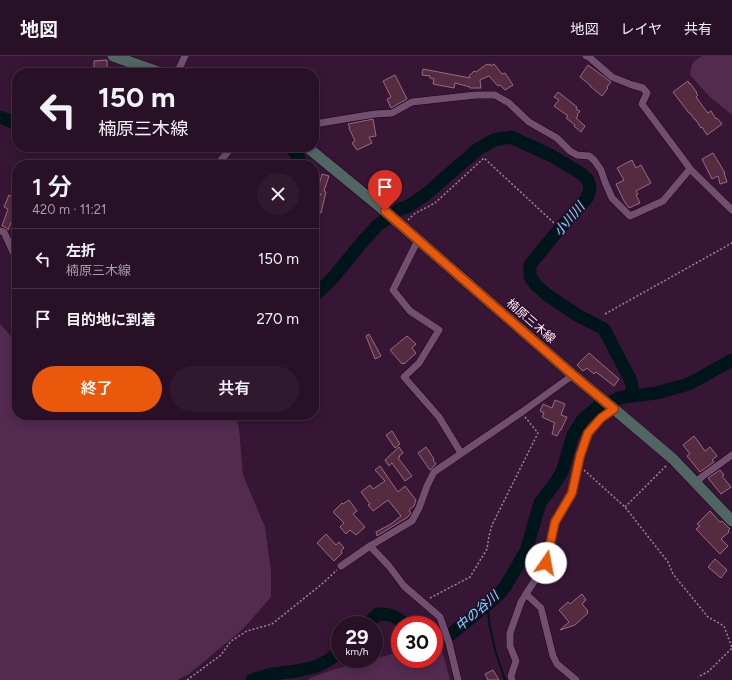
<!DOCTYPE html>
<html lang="ja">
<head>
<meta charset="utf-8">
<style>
	:root { --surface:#281027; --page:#30192f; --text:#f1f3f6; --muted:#a59da7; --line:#443044; --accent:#ea580c }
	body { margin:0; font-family:Figtree,"Noto Sans JP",sans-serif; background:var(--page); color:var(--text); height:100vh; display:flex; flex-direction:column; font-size:15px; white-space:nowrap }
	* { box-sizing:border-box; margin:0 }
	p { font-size:13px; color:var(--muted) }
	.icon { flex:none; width:22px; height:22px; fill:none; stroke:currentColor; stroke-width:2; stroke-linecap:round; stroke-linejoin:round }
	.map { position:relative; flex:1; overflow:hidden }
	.side { position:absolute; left:12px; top:104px; width:307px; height:260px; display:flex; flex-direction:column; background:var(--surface); border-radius:16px; box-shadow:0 2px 10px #0003,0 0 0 1px var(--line) }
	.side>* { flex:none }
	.guide { position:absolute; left:12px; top:12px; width:307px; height:84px; border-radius:16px; box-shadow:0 2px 10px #0003,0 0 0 1px var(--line); background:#281027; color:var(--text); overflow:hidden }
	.speed { position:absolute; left:331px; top:560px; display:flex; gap:8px; font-size:20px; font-weight:700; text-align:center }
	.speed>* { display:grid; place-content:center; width:52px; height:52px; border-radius:50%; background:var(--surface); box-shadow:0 2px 10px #0003,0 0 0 1px var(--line); line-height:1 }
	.speed small { font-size:10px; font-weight:400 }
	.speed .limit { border:6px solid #d22; background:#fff; color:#111 }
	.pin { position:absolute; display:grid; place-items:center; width:34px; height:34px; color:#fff; margin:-41px -17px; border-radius:50% 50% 50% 0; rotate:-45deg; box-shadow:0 0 4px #0007 }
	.pin .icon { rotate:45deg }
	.me { position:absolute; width:44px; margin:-22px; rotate:12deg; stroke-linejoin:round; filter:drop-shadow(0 0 3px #0008) }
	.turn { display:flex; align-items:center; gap:14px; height:84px; padding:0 20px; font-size:18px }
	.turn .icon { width:52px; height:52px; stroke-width:2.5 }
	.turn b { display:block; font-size:28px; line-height:34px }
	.round { display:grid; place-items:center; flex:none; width:42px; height:42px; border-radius:21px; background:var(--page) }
	.overview { display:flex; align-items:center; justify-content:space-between; height:68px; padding:0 20px }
	h1 { font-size:24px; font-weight:600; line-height:30px }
	.button { display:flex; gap:8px; margin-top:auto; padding:8px 20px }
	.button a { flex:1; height:46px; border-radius:24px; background:var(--accent); color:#fff; font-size:16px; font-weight:600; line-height:46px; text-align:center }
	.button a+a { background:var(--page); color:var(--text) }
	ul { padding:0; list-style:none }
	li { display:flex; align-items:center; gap:12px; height:60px; padding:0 20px; border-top:1px solid var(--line) }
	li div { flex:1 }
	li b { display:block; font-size:15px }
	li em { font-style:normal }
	header { display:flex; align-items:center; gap:24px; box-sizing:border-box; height:56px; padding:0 20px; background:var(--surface); border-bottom:1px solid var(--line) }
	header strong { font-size:19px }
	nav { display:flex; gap:22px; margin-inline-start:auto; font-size:14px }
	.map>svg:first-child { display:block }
	.green { fill:#532a50 }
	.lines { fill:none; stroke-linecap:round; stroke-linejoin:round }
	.stream { stroke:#001519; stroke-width:2 }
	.river { stroke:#001519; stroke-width:13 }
	.building { fill:#552b40; stroke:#9a6a81 }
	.street-casing { stroke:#1c011b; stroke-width:8 }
	.secondary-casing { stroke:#1c011b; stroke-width:12 }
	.path { stroke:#9d849b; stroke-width:1.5; stroke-dasharray:2 2; stroke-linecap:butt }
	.street { stroke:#724e6f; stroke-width:7 }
	.secondary { stroke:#516663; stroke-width:11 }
	.route-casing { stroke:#983908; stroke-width:10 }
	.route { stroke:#ea580c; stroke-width:7 }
	.labels { text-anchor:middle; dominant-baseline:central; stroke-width:3; stroke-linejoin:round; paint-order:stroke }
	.street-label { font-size:12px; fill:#fdecfb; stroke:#2c0c2a }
	.water-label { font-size:13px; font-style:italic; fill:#67e9ff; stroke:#2c0c2a }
</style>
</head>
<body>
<header>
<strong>地図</strong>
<nav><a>地図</a><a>レイヤ</a><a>共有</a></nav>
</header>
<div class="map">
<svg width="732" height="624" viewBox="0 0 732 624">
	<rect width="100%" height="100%" fill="#361634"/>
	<g class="green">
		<path d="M702 0H732V59L710 41 690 19C691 8 693 5 702 0Z"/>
		<path d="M0 268 17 287V359H235L239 372 243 419 265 471 271 515V541L243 573 189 618 177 624H0Z"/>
		<path d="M440 586 450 624H308L310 622 335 613 400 596V603H434V588Z"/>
	</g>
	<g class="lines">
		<path class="stream" d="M487 549 490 571 495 594 505 624"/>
		<g class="river">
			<path d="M0 61 17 68"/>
			<path d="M291 91 303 109"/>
			<path d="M314 240 331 224 364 184 378 169 400 153 407 151 425 139 478 93 494 84 511 81 552 100 582 118 588 124 590 132 587 142 556 177 530 209V221L535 228 546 238 577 259 604 273 630 323 632 330 631 340 656 337 689 328 732 304"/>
			<path d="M613 345 619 342 631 340"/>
			<path d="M366 569 378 558C392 558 395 560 406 569"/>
			<path d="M434 583 451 578 487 549 499 538 505 531 526 495 540 447 555 427 562 416 573 379 583 363 599 350"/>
			<path d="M252 624 272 618 296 615 315 611 327 605 340 596"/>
		</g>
	</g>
	<g class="building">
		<path d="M107 4V17H94V5Z"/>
		<path d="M487 8 488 9 490 8 491 10 494 8 502 18 505 17 513 29 505 34 500 29 498 30 489 20 480 24 481 32H470V31L455 27 454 32 433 28 434 23 430 22V20L422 19 423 13 470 22 469 20 474 15 476 16Z"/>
		<path d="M588 9 611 26 607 31 608 32 602 40 590 30V29L580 21Z"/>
		<path d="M395 19 407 43 391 52 387 43 391 41 383 25Z"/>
		<path d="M688 25 689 28 690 27 697 37H696L698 39 696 41 704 52 708 57 711 55 716 63 717 62 722 68 707 79 702 71 701 72 696 64H695L690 57H689L673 36Z"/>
		<path d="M558 36 577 51 576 53 580 55 577 59 578 60 576 62 585 70 581 76 574 70 575 69 566 62 568 60 554 50 559 44 554 41Z"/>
		<path d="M373 63 376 80 369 81 372 87 357 94 352 87 355 85 349 72H350L348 68Z"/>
		<path d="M713 97 725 117H724L727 126 720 128 718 120 712 123 702 103Z"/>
		<path d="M632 104 636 112 641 109 651 127 636 135 638 138 636 139 640 147 629 152 624 145 616 128 624 124 617 112Z"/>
		<path d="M322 118 329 120 324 135 326 136 321 157 316 156 318 149H317L319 139H321V138L317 137Z"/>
		<path d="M9 139 17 143V156H15L8 174 7 172 2 170 8 153 4 151Z"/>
		<path d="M369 278 381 300 375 303 366 280Z"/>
		<path d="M407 280 416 288 412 292 416 297 404 308 403 307 402 308 390 294Z"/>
		<path d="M589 297 619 323 614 330 596 316 594 318 587 312 585 314H584L583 315 577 309Z"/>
		<path d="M555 344 565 348 561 359 567 361 561 374H560L557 380 552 378 554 371H553L555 367 542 361 544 357 540 355 543 348 552 352Z"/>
		<path d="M392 375 400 388 395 392 386 379Z"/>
		<path d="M694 380 705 395 710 391 717 400 712 404 714 406 700 416 687 400 690 398 683 389Z"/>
		<path d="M399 391 403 397 399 400 400 401 398 402 412 420 405 425 392 407 389 410 385 404Z"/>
		<path d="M426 391 434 403 433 404 436 408 430 414 418 397Z"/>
		<path d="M380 410 398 436 405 430 416 444 414 450 409 454 411 457 408 461 377 480 376 476 391 468 401 460 388 444 373 455 368 449 370 448 361 436 370 429 373 433 385 425 375 414Z"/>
		<path d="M720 414 724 419 722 420 731 431 721 438 708 422Z"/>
		<path d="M349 444 357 455 353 458 365 471 356 479 350 474 346 478 340 471 344 467 333 456 342 447 343 448Z"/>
		<path d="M710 455 720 466 722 465 730 473 728 475 729 476 721 483 728 490 720 498 696 473 700 470 697 468Z"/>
		<path d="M326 478 336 489 339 486 344 492 341 495 342 497 334 505 317 487Z"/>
		<path d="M715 503 727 514 721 522 708 511Z"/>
		<path d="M582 538 586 544 582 548 588 555 587 556 588 557 575 569 560 574 569 566 559 554 568 546 570 548Z"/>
		<path d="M493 614 499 624H488L485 618Z"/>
	</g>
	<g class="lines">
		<defs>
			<g id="street">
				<path d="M177 17 185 0"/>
				<path d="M314 68 375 58 392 57 412 46 476 39H495L509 47 529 66 557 82 570 95 577 99 589 100 594 104 601 114 605 126 612 142 630 160 663 145 690 113 686 107 642 48 647 37 643 32 632 29 612 21 589 1 586 0"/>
				<path d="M217 109 232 91"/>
				<path d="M690 113 732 154"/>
				<path d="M0 175 4 176 13 196 17 202"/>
				<path d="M418 184 393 234 410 255 439 274 419 307 404 321 439 361 461 397"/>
				<path d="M695 427 703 420 732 399"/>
				<path d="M370 490 389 510 404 530 440 561 449 587 458 624"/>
				<path d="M341 510 370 490 412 465 419 452 427 430 434 416 522 356 573 319"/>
				<path d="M512 624 511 620 516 605 510 590V577L521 546 526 538"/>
				<path d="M576 624 557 608 553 600 541 552 526 538 546 507 555 466 572 437 582 392 588 377 601 362 614 353"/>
			</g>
			<g id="secondary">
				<path d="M113 0 161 17"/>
				<path d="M307 91 385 155 573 319 614 353 673 403 732 465"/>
			</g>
		</defs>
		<use href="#street" class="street-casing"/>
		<use href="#secondary" class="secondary-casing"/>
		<g class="path">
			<path d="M408 164 414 158 435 147 484 102 554 167"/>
			<path d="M605 258 732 187"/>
			<path d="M584 414 625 451 668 506 673 518 708 561 724 570 732 592 709 615 698 621"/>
			<path d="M625 451 667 409"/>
			<path d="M430 542 470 521 487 493 489 480 492 469 538 377 525 361"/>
			<path d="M187 624 221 599 231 585 247 575 272 568 322 528 337 514"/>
		</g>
		<use href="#street" class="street"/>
		<use href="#secondary" class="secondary"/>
	</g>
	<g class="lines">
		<defs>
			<path id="route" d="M385 155 573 319 614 353 601 362 588 377 580 400 572 437 555 466 546 507"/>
		</defs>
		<use href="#route" class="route-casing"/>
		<use href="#route" class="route"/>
	</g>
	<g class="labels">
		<g class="street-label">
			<text transform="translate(531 265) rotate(41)">楠原三木線</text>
		</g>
		<g class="water-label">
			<text transform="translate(569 163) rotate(-50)">小川川</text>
			<text transform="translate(477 555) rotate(-41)">中の谷川</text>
		</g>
	</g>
</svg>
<div class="speed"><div>29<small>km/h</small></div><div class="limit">30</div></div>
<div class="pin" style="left:385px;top:155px;background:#d93025"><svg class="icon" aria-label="arrive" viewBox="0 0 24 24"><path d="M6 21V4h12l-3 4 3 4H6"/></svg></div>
<svg class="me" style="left:546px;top:507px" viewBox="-20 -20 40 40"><circle r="19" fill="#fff"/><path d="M0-13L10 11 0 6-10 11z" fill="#ea580c"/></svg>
<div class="guide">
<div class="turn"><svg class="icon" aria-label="left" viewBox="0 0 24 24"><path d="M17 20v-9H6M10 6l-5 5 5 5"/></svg><div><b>150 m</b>楠原三木線</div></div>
</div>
<section class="side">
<div class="overview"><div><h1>1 分</h1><p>420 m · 11:21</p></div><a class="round"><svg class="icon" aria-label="close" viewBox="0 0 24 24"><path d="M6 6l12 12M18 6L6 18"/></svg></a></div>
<ul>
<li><svg class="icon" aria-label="left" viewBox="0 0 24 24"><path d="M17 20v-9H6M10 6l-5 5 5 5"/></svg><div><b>左折</b><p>楠原三木線</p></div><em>150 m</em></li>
<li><svg class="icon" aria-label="arrive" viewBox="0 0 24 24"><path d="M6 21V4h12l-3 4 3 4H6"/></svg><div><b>目的地に到着</b></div><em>270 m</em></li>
</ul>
<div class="button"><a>終了</a><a>共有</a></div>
</section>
</div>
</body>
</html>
